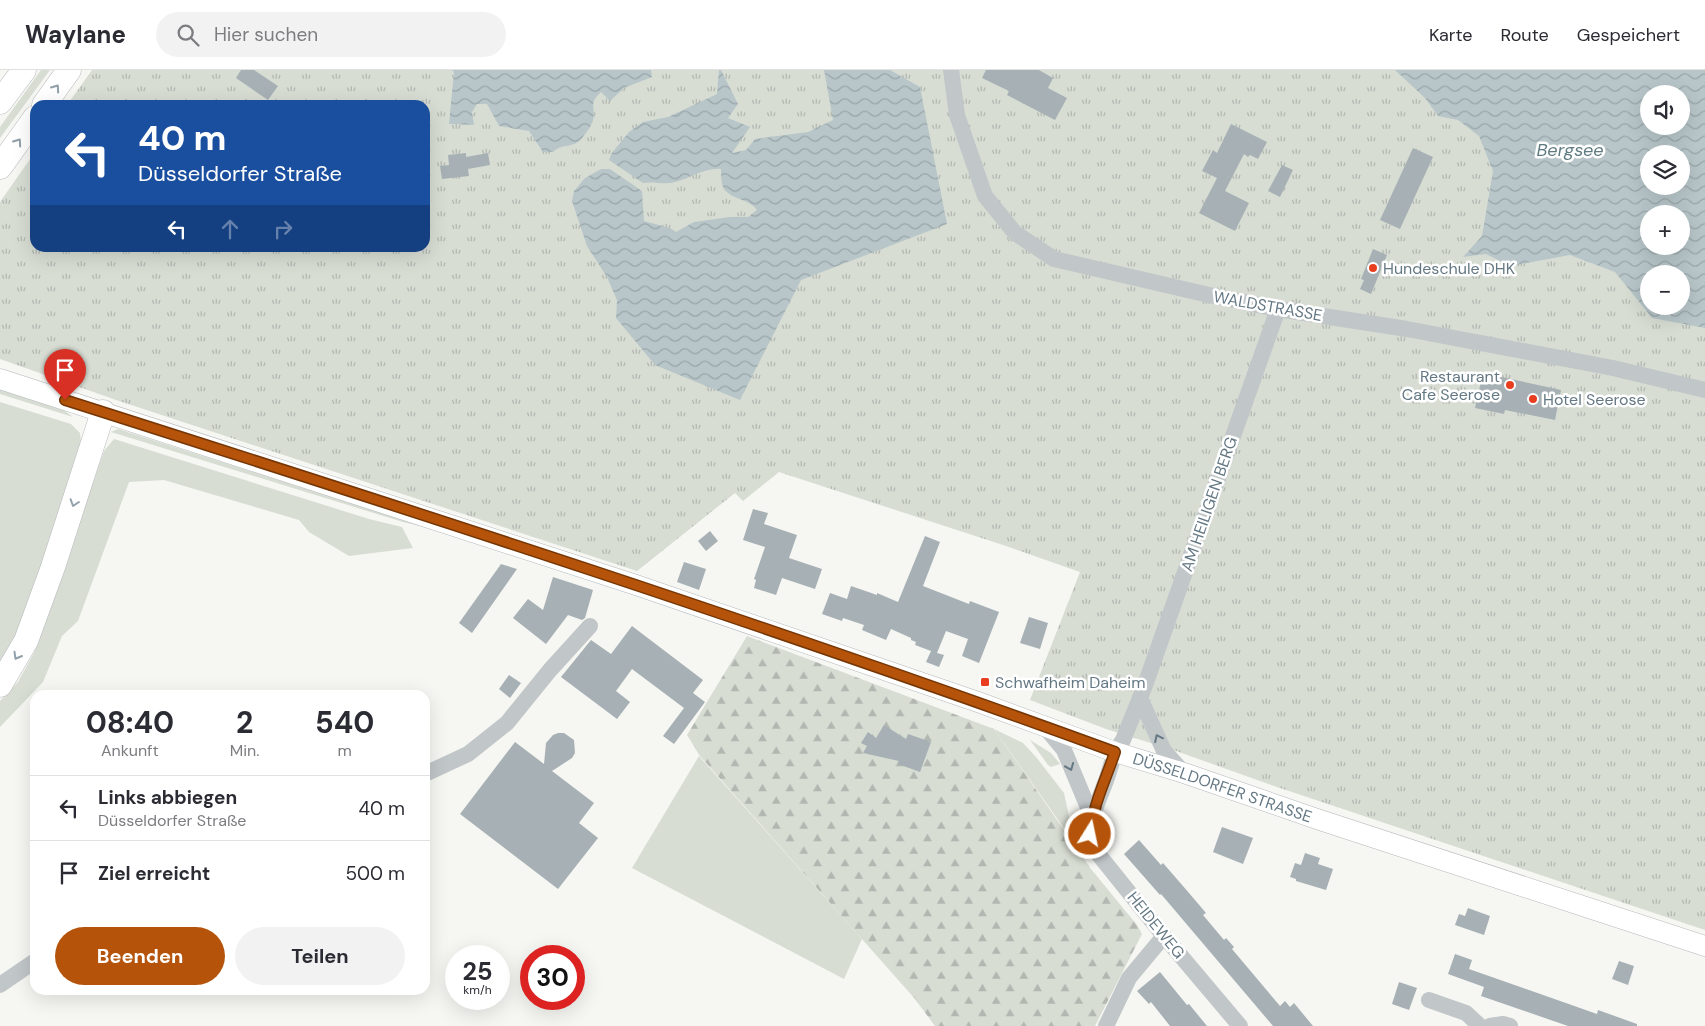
<!DOCTYPE html>
<html lang="de">
<head>
<meta charset="utf-8">
<style>
	:root { --surface:#fff; --page:#f2f2f3; --text:#2b2b33; --muted:#7c7c81; --line:#e1e1e2; --accent:#b45309 }
	body { margin:0; font-family:"DM Sans",sans-serif; background:var(--page); color:var(--text); height:100vh; display:flex; flex-direction:column; font-size:19px; white-space:nowrap }
	* { box-sizing:border-box; margin:0 }
	p { font-size:16px; color:var(--muted) }
	.icon { flex:none; width:28px; height:28px; fill:none; stroke:currentColor; stroke-width:2; stroke-linecap:round; stroke-linejoin:round }
	.map { position:relative; flex:1; overflow:hidden }
	.panel { position:absolute; left:30px; top:620px; width:400px; height:305px; display:flex; flex-direction:column; background:var(--surface); border-radius:15px; box-shadow:0 5px 20px #0002 }
	.panel>* { flex:none }
	.hud { position:absolute; left:30px; top:30px; width:400px; height:152px; border-radius:15px; box-shadow:0 5px 20px #0002; background:#1a4fa0; color:#fff; overflow:hidden }
	.tools { position:absolute; left:1640px; top:15px; display:grid; gap:10px }
	.tools a { display:grid; place-items:center; width:50px; height:50px; border-radius:50%; background:var(--surface); box-shadow:0 5px 20px #0002; font-size:25px }
	.speed { position:absolute; left:445px; top:875px; display:flex; gap:10px; font-size:25px; font-weight:700; text-align:center }
	.speed>* { display:grid; place-content:center; width:65px; height:65px; border-radius:50%; background:var(--surface); box-shadow:0 5px 20px #0002; line-height:1 }
	.speed small { font-size:12px; font-weight:400 }
	.speed .limit { border:8px solid #d22; background:#fff; color:#111 }
	.pin { position:absolute; display:grid; place-items:center; width:42px; height:42px; color:#fff; margin:-51px -21px; border-radius:50% 50% 50% 0; rotate:-45deg; box-shadow:0 0 5px #0007 }
	.pin .icon { rotate:45deg }
	.me { position:absolute; width:55px; margin:-28px; rotate:10deg; stroke-linejoin:round; filter:drop-shadow(0 0 4px #0008) }
	.turn { display:flex; align-items:center; gap:18px; height:105px; padding:0 25px; font-size:22px }
	.turn .icon { width:65px; height:65px; stroke-width:2.5 }
	.turn b { display:block; font-size:35px; line-height:42px }
	.lanes { display:flex; align-items:center; height:48px; padding:0 25px; background:#0003; justify-content:center; gap:25px; direction:ltr }
	.lanes .off { opacity:.35 }
	.eta { display:flex; justify-content:space-evenly; align-items:center; height:85px; text-align:center }
	.eta b { font-size:30px; font-weight:700; line-height:35px }
	.primary-button { display:flex; gap:10px; margin-top:auto; padding:10px 25px }
	.primary-button a { flex:1; height:58px; border-radius:30px; background:var(--accent); color:#fff; font-size:20px; font-weight:700; line-height:58px; text-align:center }
	.primary-button a+a { background:var(--page); color:var(--text) }
	ul { padding:0; list-style:none }
	li { display:flex; align-items:center; gap:15px; height:65px; padding:0 25px; border-top:1px solid var(--line) }
	li div { flex:1 }
	li b { display:block; font-size:19px }
	li em { font-style:normal }
	header { display:flex; align-items:center; gap:30px; box-sizing:border-box; height:70px; padding:0 25px; background:var(--surface); border-bottom:1px solid var(--line) }
	header strong { font-size:24px }
	nav { display:flex; gap:28px; margin-inline-start:auto; font-size:18px }
	.search { width:350px; height:45px; background:var(--page); display:flex; align-items:center; gap:12px; box-sizing:border-box; padding:0 18px; border-radius:28px; color:var(--muted); font-size:19px }
	.map>svg:first-child { display:block }
	.green { fill:#d7ddd3 }
	.forest { fill:url(#forest-firs) }
	.park { fill:url(#park-tufts); fill-rule:evenodd }
	.water { fill:url(#water-waves); fill-rule:evenodd }
	.building { fill:#a7b1b5 }
	.lines { fill:none; stroke-linecap:round; stroke-linejoin:round }
	.major-casing { stroke:#b4b9bc; stroke-width:21 }
	.highway-casing { stroke:#b4b8bb; stroke-width:25 }
	.minor { stroke:#c1c6c8; stroke-width:16 }
	.major { stroke:#fff; stroke-width:20 }
	.highway { stroke:#fff; stroke-width:24 }
	.oneway { stroke:#92a0a9 }
	.oneway2 { stroke:#647884 }
	.route-casing { stroke:#753606; stroke-width:12 }
	.route { stroke:#b45309; stroke-width:9 }
	.poi-dot { fill:#e83e20; stroke:#fff; stroke-width:2 }
	.labels { text-anchor:middle; dominant-baseline:central; stroke-width:5; stroke-linejoin:round; paint-order:stroke }
	.poi-label { font-size:16px; fill:#647884; stroke:#fff; text-anchor:start }
	.street-label { font-size:16px; fill:#647884; stroke:#fff }
	.water-label { font-size:18px; font-style:italic; fill:#5f7b81; stroke:#fff }
</style>
</head>
<body>
<header>
<strong>Waylane</strong>
<div class="search"><svg class="icon" aria-label="search" viewBox="0 0 24 24"><circle cx="10" cy="10" r="6"/><path d="M15 15l6 6"/></svg>Hier suchen</div>
<nav><a>Karte</a><a>Route</a><a>Gespeichert</a></nav>
</header>
<div class="map">
<svg width="1705" height="956" viewBox="0 0 1705 956">
	<defs>
		<pattern id="forest-firs" width="22" height="20" patternUnits="userSpaceOnUse" patternTransform="scale(1.25)"><rect width="22" height="20" fill="#d7ddd3"/><path d="M5 1l3.5 6h-7zM16 11l3.5 6h-7z" fill="#b2b8b1"/></pattern>
		<pattern id="park-tufts" width="24" height="20" patternUnits="userSpaceOnUse" patternTransform="scale(1.25)"><rect width="24" height="20" fill="#d7ddd3"/><path d="M3 7l-1-3M5 7V3M7 7l1-3M15 17l-1-3M17 17v-4M19 17l1-3" fill="none" stroke="#b2b8b1"/></pattern>
		<pattern id="water-waves" width="16" height="10" patternUnits="userSpaceOnUse" patternTransform="scale(1.25)"><rect width="16" height="10" fill="#b8c6c9"/><path d="M0 5q4-4 8 0t8 0" fill="none" stroke="#99a6a9"/></pattern>
	</defs>
	<rect width="100%" height="100%" fill="#f6f6f2"/>
	<g class="green">
		<path d="M41 0H50L0 68V57Z"/>
		<path d="M0 319 62 339 73 347 0 324Z"/>
		<path d="M0 332 71 354 80 363 81 372 41 496 16 567 0 594Z"/>
		<path d="M118 359 410 452 434 459 403 452 111 362Z"/>
		<path d="M114 369 369 449 402 457 413 478 349 486 309 462 299 450 164 410 129 412 78 551 62 566 43 612 0 657V631L18 612 34 583 104 381Z"/>
		<path d="M994 659 1023 673 1036 687 1064 723 1075 774Z"/>
		<path d="M1030 670 1051 683 1060 694 1051 697 1048 695Z"/>
		<path d="M699 686 862 869 844 909 632 798Z"/>
	</g>
	<path class="forest" d="M747 566 994 659 1091 799 1137 855 1142 864 1095 956H935L915 929 700 686 687 665Z"/>
	<path class="park" d="M92 0H1705V860L1277 717 1176 681 1106 659 1030 630 1080 502 1006 476 779 402 743 431 735 423 637 501 116 330 0 289V132L35 82V178H425V35H67ZM1649 24H1681V56H1649ZM1649 84H1681V116H1649ZM1649 144H1681V176H1649ZM1649 204H1681V236H1649Z"/>
	<g class="water">
		<path d="M452 0H651L652 7 624 18 610 31 601 22C588 34 596 37 593 50 592 55 586 63 583 67 572 80 564 72 553 82H543L529 61 499 56 487 34H477L472 42 474 55 449 54 454 2Z"/>
		<path d="M719 0H721L738 34 728 48 750 57 732 83 746 80 755 69 808 62 833 50 824 0H890L920 17 947 154 801 210 740 330 655 295 616 248 617 230 607 207 587 176 572 131 574 121 585 108 601 99H610L642 121 644 151 670 158 676 162 694 152 730 147H748L757 140C750 129 732 130 724 119 721 113 721 106 721 99 705 97 689 109 675 112 665 115 653 111 643 113L609 90 611 84 629 62 643 52 668 47 717 24Z"/>
		<path d="M1395 0H1705V258L1652 248 1615 202 1570 185 1510 196 1486 184 1463 187 1482 166 1493 101 1479 66 1458 50 1438 46 1425 28ZM1649 24H1681V56H1649ZM1649 84H1681V116H1649ZM1649 144H1681V176H1649ZM1649 204H1681V236H1649Z"/>
	</g>
	<g class="building">
		<path d="M241 0H254L278 16 268 30 236 8Z"/>
		<path d="M986 0H1039L1053 8 1048 18 1067 28 1055 50 1007 25 1009 21 982 8Z"/>
		<path d="M1231 54 1267 72 1258 89 1250 85 1248 87 1244 84 1225 121 1249 133 1235 161 1199 143 1217 108 1202 101 1213 80 1217 83Z"/>
		<path d="M1413 78 1433 87 1400 159 1380 150Z"/>
		<path d="M466 83V87L488 83 490 95 468 99 469 106 442 109 440 96 449 95 448 85Z"/>
		<path d="M1282 95 1293 100 1280 127 1268 121Z"/>
		<path d="M1373 179 1387 185 1371 224 1360 219 1364 210 1361 209Z"/>
		<path d="M1483 303 1561 320 1555 350 1505 340 1504 344 1475 338Z"/>
		<path d="M753 439 768 443 764 454 797 465 789 488 822 499 815 519 782 508 776 525 754 518 756 510 754 509 765 477 743 470Z"/>
		<path d="M710 461 718 471 706 481 698 471Z"/>
		<path d="M925 466 940 472 923 516 969 534 970 531 999 542 979 593 962 586 968 569 946 561 937 583 944 585 939 597 926 592 931 581 915 575 916 572 911 570V568L891 559 886 570 862 560 864 555 843 548 842 551 822 544 830 523 847 529 851 516 877 525V523L898 532Z"/>
		<path d="M684 492 706 499 699 520 677 512Z"/>
		<path d="M501 494 517 499 472 563 459 553Z"/>
		<path d="M553 507 593 520 585 548 582 550 568 545 546 574 513 548 528 529 543 540Z"/>
		<path d="M1029 547 1048 553 1040 579 1020 573Z"/>
		<path d="M632 556 703 610 693 623 705 632 674 674 663 666 684 638 632 599 616 621 630 632 617 649 561 607 591 570 611 584Z"/>
		<path d="M509 605 521 613 510 628 499 619Z"/>
		<path d="M884 655 906 669 908 664 931 672 920 702 898 694 899 691 863 683 867 676 861 673 868 662 876 668Z"/>
		<path d="M558 663H564L574 670 575 683 572 688 552 701 594 733 579 753 598 768 558 819 460 744 515 672 544 694 546 673 553 665Z"/>
		<path d="M1222 757 1253 768 1243 794 1213 782Z"/>
		<path d="M1139 770 1161 795 1163 793 1189 823 1206 843 1203 845 1224 870 1226 868 1234 877 1232 879 1280 936 1285 931 1290 937 1294 933 1313 956H1273L1161 824 1160 825 1124 784Z"/>
		<path d="M1305 783 1320 788 1318 794 1333 799 1326 820 1296 811V809L1290 807 1295 793 1301 795Z"/>
		<path d="M1468 838 1490 846 1484 865 1455 855 1459 844 1465 846Z"/>
		<path d="M1455 884 1472 890 1469 899 1597 944 1598 940 1637 954V956H1568L1481 926 1484 917 1448 904Z"/>
		<path d="M1619 891 1634 896 1628 915 1612 909Z"/>
		<path d="M1160 902 1187 935 1189 934 1207 956H1170L1151 932 1149 934 1137 921Z"/>
		<path d="M1399 912 1417 918 1409 940 1392 934Z"/>
	</g>
	<g class="lines">
		<defs>
			<g id="major">
				<path id="s1" d="M0 309 633 514 978 632 1115 682 1184 703 1317 749 1705 876"/>
			</g>
			<g id="highway">
				<path d="M0 32 24 0"/>
				<path d="M44 35 69 0"/>
				<path d="M0 97 35 48"/>
				<path d="M0 615 26 571 53 497 103 342"/>
			</g>
		</defs>
		<use href="#major" class="major-casing"/>
		<use href="#highway" class="highway-casing"/>
		<g class="minor">
			<path d="M951 0 957 45 985 126 1015 163 1054 189 1209 225 1278 239 1407 259 1613 298 1705 320"/>
			<path d="M1140 628 1164 681 1184 703"/>
			<path d="M1044 656 1064 680 1092 747"/>
			<path d="M425 704 468 684 507 653 550 600 590 556"/>
			<path d="M0 915 35 891"/>
			<path d="M1429 930 1466 943 1480 956"/>
			<path d="M1106 956 1129 908 1164 866"/>
			<path d="M1240 956 1164 866 1095 780 1090 764 1092 747 1107 708 1115 682 1123 670 1144 618 1278 239"/>
			<path d="M1490 956 1503 954 1510 956"/>
		</g>
		<use href="#major" class="major"/>
		<use href="#highway" class="highway"/>
	</g>
	<defs><path id="oneway-chevron" d="M-2-3.5L2.5 0L-2 3.5" fill="none" stroke-width="1.6" stroke-linecap="round" stroke-linejoin="round" transform="scale(1.25)"/></defs>
	<g class="oneway">
		<use href="#oneway-chevron" transform="translate(56 18) rotate(-55)"/>
		<use href="#oneway-chevron" transform="translate(18 72) rotate(-55)"/>
		<use href="#oneway-chevron" transform="translate(74 433) rotate(108)"/>
		<use href="#oneway-chevron" transform="translate(17 586) rotate(120)"/>
	</g>
	<g class="oneway2">
		<use href="#oneway-chevron" transform="translate(1158 668) rotate(-116)"/>
		<use href="#oneway-chevron" transform="translate(1070 697) rotate(68)"/>
	</g>
	<g class="lines">
		<defs>
			<path id="route" d="M65 330C417 442 768 555 1115 682 1106 709 1093 735 1090 764"/>
		</defs>
		<use href="#route" class="route-casing"/>
		<use href="#route" class="route"/>
	</g>
	<g class="poi-dot">
		<circle cx="1373" cy="198" r="5"/>
		<circle cx="1510" cy="315" r="5"/>
		<circle cx="1533" cy="329" r="5"/>
		<rect x="980" y="607" width="10" height="10" rx="2.5"/>
	</g>
	<g class="labels">
		<g class="poi-label">
			<text x="1383" y="198">Hundeschule DHK</text>
			<text x="1500" y="306" text-anchor="end">Restaurant<tspan x="1500" dy="18">Cafe Seerose</tspan></text>
			<text x="1543" y="329">Hotel Seerose</text>
			<text x="995" y="612">Schwafheim Daheim</text>
		</g>
		<g class="street-label">
			<text transform="translate(1268 236) rotate(10)">WALDSTRASSE</text>
			<text transform="translate(1209 434) rotate(-71)">AM HEILIGEN BERG</text>
			<text stroke="none"><textPath href="#s1" startOffset="1289">DÜSSELDORFER STRASSE</textPath></text>
			<text transform="translate(1156 855) rotate(51)">HEIDEWEG</text>
		</g>
		<g class="water-label">
			<text x="1570" y="80">Bergsee</text>
		</g>
	</g>
</svg>
<div class="tools">
<a><svg class="icon" aria-label="sound" viewBox="0 0 24 24"><path d="M4 9h4l5-4v14l-5-4H4zM17 9q2 3 0 6"/></svg></a>
<a><svg class="icon" aria-label="layers" viewBox="0 0 24 24"><path d="M12 4l9 5-9 5-9-5zM3 14l9 5 9-5"/></svg></a>
<a>+</a>
<a>−</a>
</div>
<div class="speed"><div>25<small>km/h</small></div><div class="limit">30</div></div>
<div class="pin" style="left:65px;top:330px;background:#d93025"><svg class="icon" aria-label="arrive" viewBox="0 0 24 24"><path d="M6 21V4h12l-3 4 3 4H6"/></svg></div>
<svg class="me" style="left:1090px;top:764px" viewBox="-20 -20 40 40"><circle r="17" fill="#b45309" stroke="#fff" stroke-width="3"/><path d="M0-11L8 9 0 5-8 9z" fill="#fff"/></svg>
<div class="hud">
<div class="turn"><svg class="icon" aria-label="left" viewBox="0 0 24 24"><path d="M17 20v-9H6M10 6l-5 5 5 5"/></svg><div><b>40 m</b>Düsseldorfer Straße</div></div>
<div class="lanes"><svg class="icon" aria-label="left" viewBox="0 0 24 24"><path d="M17 20v-9H6M10 6l-5 5 5 5"/></svg><svg class="icon off" aria-label="ahead" viewBox="0 0 24 24"><path d="M12 20V5M6 11l6-6 6 6"/></svg><svg class="icon off" aria-label="right" viewBox="0 0 24 24"><path d="M7 20v-9h11M14 6l5 5-5 5"/></svg></div>
</div>
<section class="panel">
<div class="eta">
<div><b>08:40</b><p>Ankunft</p></div>
<div><b>2</b><p>Min.</p></div>
<div><b>540</b><p>m</p></div>
</div>
<ul>
<li><svg class="icon" aria-label="left" viewBox="0 0 24 24"><path d="M17 20v-9H6M10 6l-5 5 5 5"/></svg><div><b>Links abbiegen</b><p>Düsseldorfer Straße</p></div><em>40 m</em></li>
<li><svg class="icon" aria-label="arrive" viewBox="0 0 24 24"><path d="M6 21V4h12l-3 4 3 4H6"/></svg><div><b>Ziel erreicht</b></div><em>500 m</em></li>
</ul>
<div class="primary-button"><a>Beenden</a><a>Teilen</a></div>
</section>
</div>
</body>
</html>
